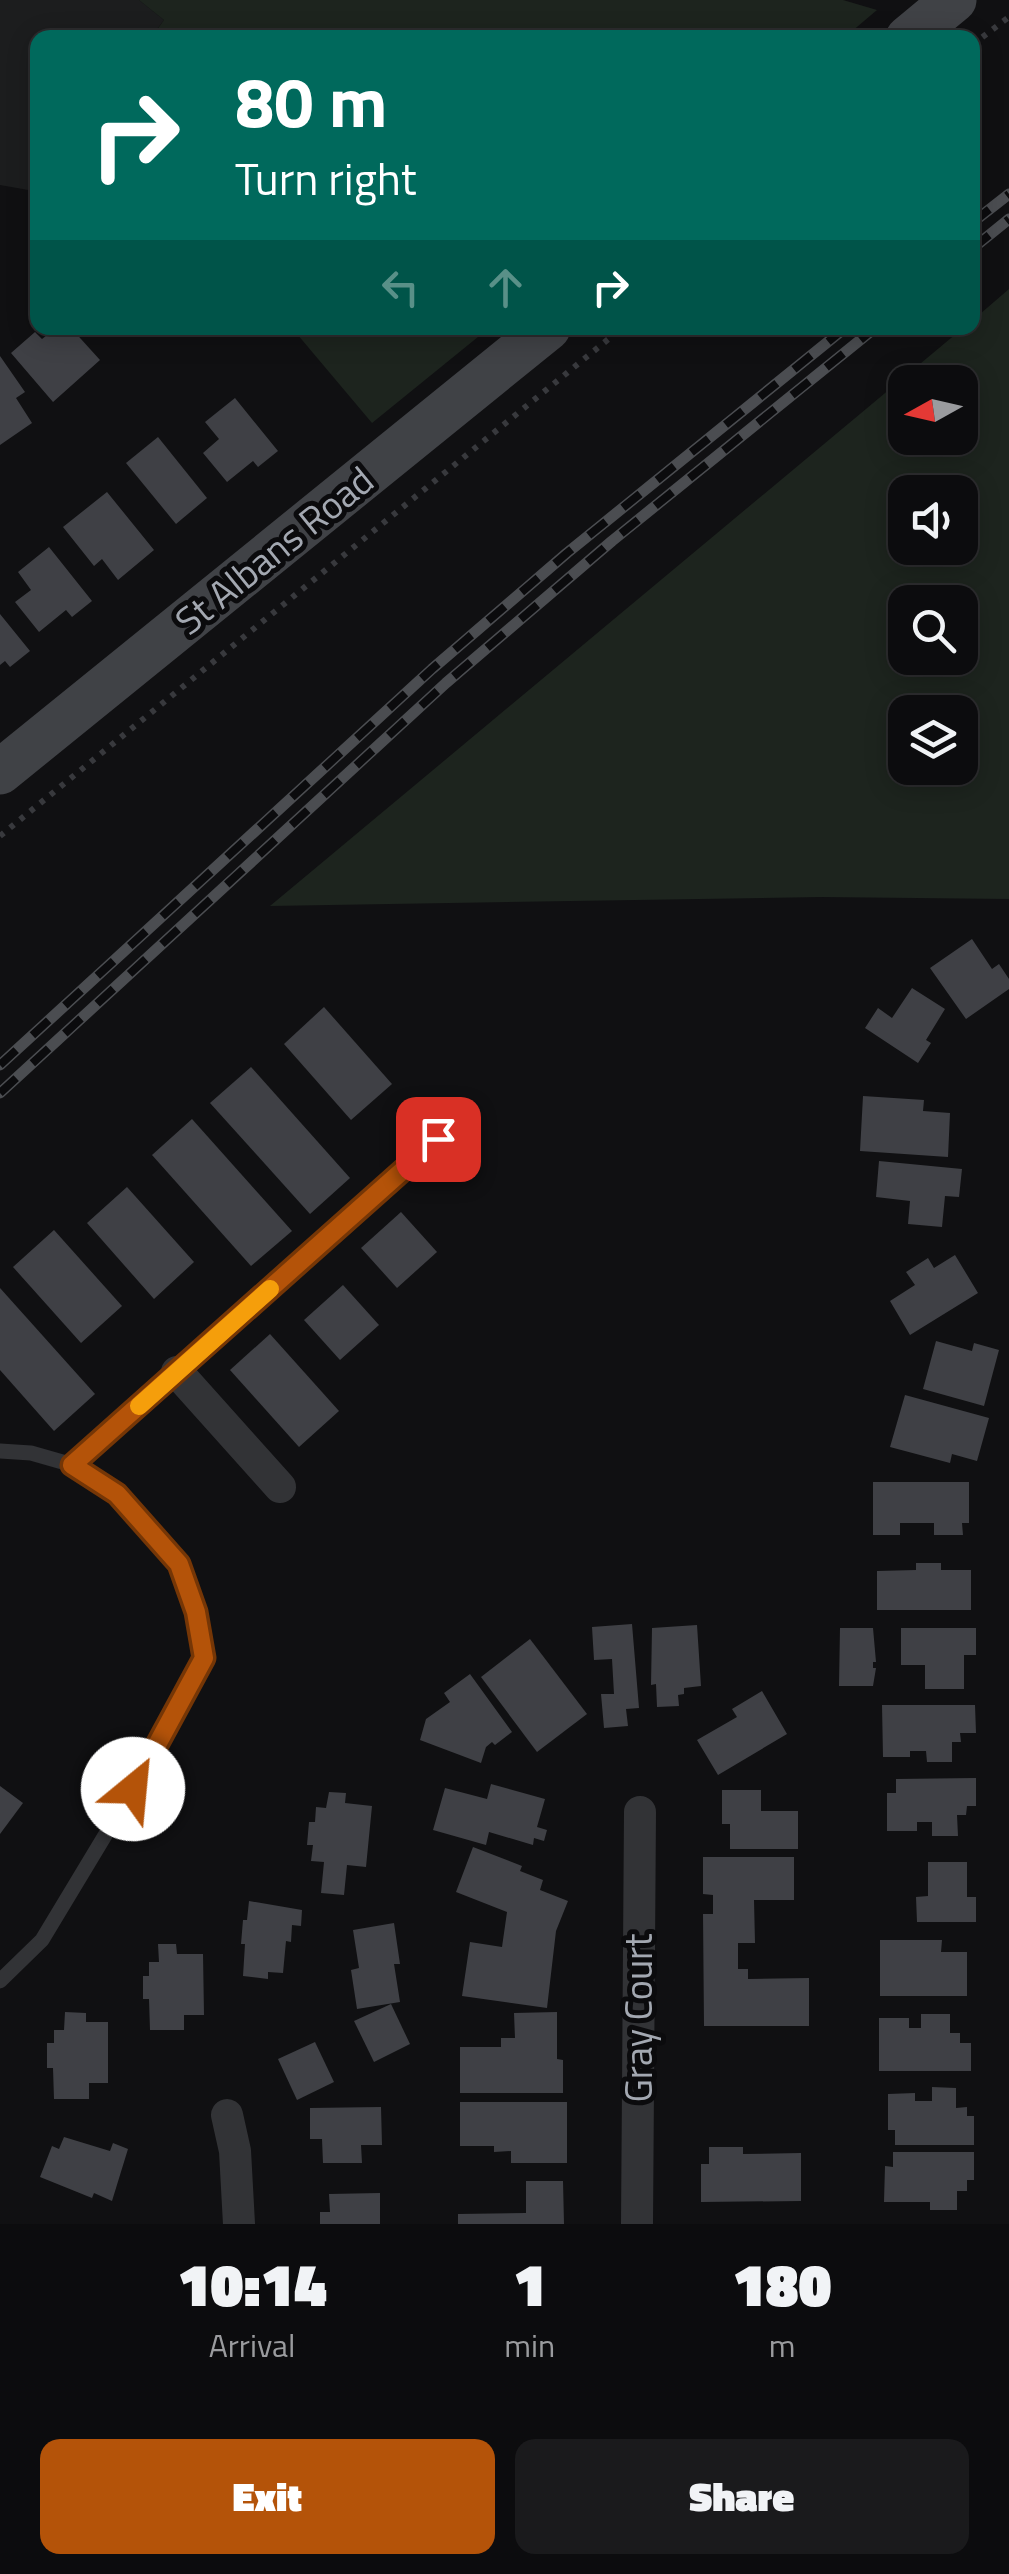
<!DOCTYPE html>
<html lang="en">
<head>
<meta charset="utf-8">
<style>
	:root { --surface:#0c0c0e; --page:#1a1a1c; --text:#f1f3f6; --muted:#9a9b9e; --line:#2c2c2e; --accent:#b45309 }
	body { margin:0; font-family:"Titillium Web",sans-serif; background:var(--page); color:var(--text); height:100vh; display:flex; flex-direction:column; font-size:38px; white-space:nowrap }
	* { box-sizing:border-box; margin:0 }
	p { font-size:32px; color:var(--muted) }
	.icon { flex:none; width:55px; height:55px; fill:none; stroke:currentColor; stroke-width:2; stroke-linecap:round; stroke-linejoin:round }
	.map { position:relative; height:2224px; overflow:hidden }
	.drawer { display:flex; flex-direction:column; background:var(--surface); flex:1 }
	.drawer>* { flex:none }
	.hud { position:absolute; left:30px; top:30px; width:950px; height:305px; border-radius:20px; box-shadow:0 5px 25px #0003,0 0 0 2px var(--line); background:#00695c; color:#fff; overflow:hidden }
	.needle { width:65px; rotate:262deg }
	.tools { position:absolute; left:888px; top:365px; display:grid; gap:20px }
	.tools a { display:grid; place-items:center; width:90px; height:90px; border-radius:20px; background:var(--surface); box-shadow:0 5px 25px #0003,0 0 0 2px var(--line); font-size:50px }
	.pin { position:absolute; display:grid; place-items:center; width:85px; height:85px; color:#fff; margin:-42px; border-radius:20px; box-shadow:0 5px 15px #0006 }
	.me { position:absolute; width:110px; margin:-55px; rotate:28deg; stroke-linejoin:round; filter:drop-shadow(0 0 8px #0008) }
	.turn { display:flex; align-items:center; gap:35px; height:210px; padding:0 40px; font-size:45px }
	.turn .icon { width:130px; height:130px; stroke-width:2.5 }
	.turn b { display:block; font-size:70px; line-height:85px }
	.lanes { display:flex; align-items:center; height:95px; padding:0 40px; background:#0003; justify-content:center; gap:50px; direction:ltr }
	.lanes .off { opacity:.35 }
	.eta { display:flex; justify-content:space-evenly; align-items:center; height:170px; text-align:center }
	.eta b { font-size:60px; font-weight:800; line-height:70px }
	.cta { display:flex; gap:20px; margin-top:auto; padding:20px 40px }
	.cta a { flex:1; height:115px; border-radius:20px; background:var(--accent); color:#fff; font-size:40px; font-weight:800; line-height:115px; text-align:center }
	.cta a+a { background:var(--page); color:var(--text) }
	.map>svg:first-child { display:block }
	.built { fill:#1c1d1e }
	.green { fill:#1d241e; fill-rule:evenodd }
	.building { fill:#3f4045 }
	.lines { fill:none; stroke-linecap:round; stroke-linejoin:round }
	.path { stroke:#38393d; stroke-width:6; stroke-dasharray:5 8; stroke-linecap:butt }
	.lane { stroke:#323336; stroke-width:15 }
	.street { stroke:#323336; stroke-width:32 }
	.secondary { stroke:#404246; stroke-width:45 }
	.rail-casing { stroke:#4b4d51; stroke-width:11 }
	.rail { stroke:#0b0b0d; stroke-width:8; stroke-dasharray:22; stroke-linecap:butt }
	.route-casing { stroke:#753606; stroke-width:25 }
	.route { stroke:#b45309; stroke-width:18 }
	.slow { stroke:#f59e0b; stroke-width:18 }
	.labels { text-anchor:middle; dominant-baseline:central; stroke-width:10; stroke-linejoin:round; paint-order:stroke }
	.street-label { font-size:38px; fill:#a3a8b1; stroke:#0b0b0d }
</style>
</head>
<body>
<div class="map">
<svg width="1009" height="2224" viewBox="0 0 1009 2224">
	<rect width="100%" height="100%" fill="#101012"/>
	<path class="built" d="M0 0H139L164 20 151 37 38 38 37 198 34 191 0 185Z"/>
	<g class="green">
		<path d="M139 0H843L877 10 844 38H151L164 20Z"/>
		<path d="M1009 289V899L821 897 270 906 963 328H972L973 320ZM960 382V438H905V382ZM905 492H960V548H905ZM960 602V658H905V602ZM960 712V768H905V712Z"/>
		<path d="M292 328H489L372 423Z"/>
	</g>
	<g class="building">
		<path d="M56 328H71L100 360 53 402 11 353 35 332 42 339Z"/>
		<path d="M0 356 25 392 16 398 32 423 0 445Z"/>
		<path d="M235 398 278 451 258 467 253 461 227 482 203 453 219 439 205 422Z"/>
		<path d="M158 437 207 498 176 524 126 463Z"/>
		<path d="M107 492 154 550 118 580 102 559 94 566 63 527Z"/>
		<path d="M49 547 92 601 72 617 66 610 39 632 15 602 31 590 18 572Z"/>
		<path d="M0 614 30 651 10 667 5 661 0 665Z"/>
		<path d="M972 939 992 969 999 964 1009 979V989L966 1019 930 968Z"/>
		<path d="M912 988 945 1009 926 1040 931 1043 918 1063 865 1028 878 1008 892 1018Z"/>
		<path d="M324 1007 392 1084 351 1120 284 1044Z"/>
		<path d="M251 1067 350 1178 310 1214 210 1103Z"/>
		<path d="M863 1096 924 1100 923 1111 950 1113 948 1157 860 1151Z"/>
		<path d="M192 1119 292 1231 251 1266 152 1155Z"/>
		<path d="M879 1161 962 1169 959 1197 945 1196 942 1227 908 1224 910 1201 876 1197Z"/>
		<path d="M127 1187 194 1262 154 1299 87 1223Z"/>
		<path d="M401 1212 437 1252 397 1288 361 1248Z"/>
		<path d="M54 1230 122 1306 81 1343 13 1267Z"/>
		<path d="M955 1255 978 1293 910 1335 890 1301 915 1285 906 1272 928 1258 934 1268Z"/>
		<path d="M343 1285 379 1325 340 1360 304 1320Z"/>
		<path d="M0 1288 95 1394 54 1431 0 1370Z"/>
		<path d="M270 1334 339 1411 299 1447 230 1370Z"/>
		<path d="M936 1341 972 1351 974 1343 999 1350 984 1406 923 1389Z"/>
		<path d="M905 1395 989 1418 977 1461 952 1454 950 1463 890 1447Z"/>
		<path d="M873 1482H969V1523H962L963 1535H934V1523H900V1535H873Z"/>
		<path d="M916 1563H941V1570H971V1610H877V1571L916 1570Z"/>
		<path d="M632 1624 639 1708 626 1709 628 1726 604 1728 601 1694H614L612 1659 594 1660 592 1627Z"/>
		<path d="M697 1625 701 1686 684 1688V1694L678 1695 679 1706 657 1707 656 1684 651 1685 652 1628Z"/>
		<path d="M840 1628H873L876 1662H873V1668H876L873 1686H839Z"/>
		<path d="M901 1628H976V1655H964V1689H925V1665H901Z"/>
		<path d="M530 1639 587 1714 537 1752 481 1677Z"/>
		<path d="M470 1674 512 1732 495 1745 492 1742 486 1747 481 1763 420 1740 426 1719 450 1702 444 1693Z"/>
		<path d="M762 1691 787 1734 718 1775 697 1740 737 1717 732 1709Z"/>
		<path d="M882 1705H975L976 1733H960L961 1742H952V1762H927L926 1751H910V1757H883Z"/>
		<path d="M976 1778V1806H967L966 1815H957L958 1836H932V1822H917V1831H887V1793H896V1779Z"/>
		<path d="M491 1784 545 1799 537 1827 547 1830 544 1841 534 1838 533 1845 489 1832 486 1845 433 1830 445 1788 487 1799Z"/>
		<path d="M0 1786 23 1803 0 1834Z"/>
		<path d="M722 1790H761V1811H798V1849H730V1824H722Z"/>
		<path d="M329 1792 346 1793 345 1803 372 1806 366 1867 347 1865 344 1895 321 1893 324 1862 311 1861 313 1845H307L309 1822H315L316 1807 326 1808Z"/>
		<path d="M473 1847 522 1866 520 1871 543 1880 540 1890 568 1901 556 1931 547 2008 462 1996 470 1942 502 1947 507 1912 456 1892Z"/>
		<path d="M703 1857H794V1900H754L755 1943H738V1969H748V1979L809 1978V2026H704L703 1914H713V1895L703 1894Z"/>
		<path d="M928 1862H967V1897H976V1922H917L916 1897 928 1896Z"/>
		<path d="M249 1901 302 1910 301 1926 292 1925 291 1942 286 1941 283 1973 268 1972V1979L243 1976 245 1944H241L243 1920H247Z"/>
		<path d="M394 1923 400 1964H394L400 2002 357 2009 351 1970 359 1968 353 1930Z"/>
		<path d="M880 1940H942L941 1952H967V1996H880Z"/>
		<path d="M158 1944H176L177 1954H203L204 2015H184V2030H150L149 1999H143V1976H149V1962H159Z"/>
		<path d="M391 2004 410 2044 374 2062 354 2021Z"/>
		<path d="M65 2012 86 2013V2022H108V2083H89V2099H54L53 2068H47V2043H54V2030H64Z"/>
		<path d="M557 2012V2059L563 2060V2093H460V2047H501V2038H515L514 2013Z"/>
		<path d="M921 2014H950V2033H960V2043H971V2071H879V2018H909V2028H921Z"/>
		<path d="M315 2042 334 2082 297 2100 278 2059Z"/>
		<path d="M932 2087 956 2088V2108L967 2107V2116H974V2145H895V2130H888V2094L915 2093V2101H932Z"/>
		<path d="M460 2102H567V2163H511V2151L494 2152V2146H460Z"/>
		<path d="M381 2107 382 2145H361L362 2163H323L322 2139H310V2108Z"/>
		<path d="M64 2137 110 2151 113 2143 128 2149 112 2201 94 2193 92 2198 40 2177 52 2146 59 2149Z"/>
		<path d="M709 2147H743V2154L801 2153V2201L701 2202V2164H709Z"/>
		<path d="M893 2152H974V2180H967V2191H957V2210H930V2202H884L885 2166 893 2167Z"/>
		<path d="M526 2181H563L564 2224H458V2214L526 2213Z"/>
		<path d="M380 2193V2224H320V2212H330L329 2194Z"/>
	</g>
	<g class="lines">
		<g class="path">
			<path d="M972 45 1009 17"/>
			<path d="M0 836 622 328"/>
		</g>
		<g class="lane">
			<path d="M0 1451 31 1453 73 1465 438 1139"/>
			<path d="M0 1981 42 1940 133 1789 204 1658 197 1612 179 1564 117 1494 73 1465"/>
		</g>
		<g class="street">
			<path d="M177 1372 280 1487"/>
			<path d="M227 2115 235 2151 239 2224"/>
			<path d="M637 2224 640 1812"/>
		</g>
		<g class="secondary">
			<path d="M908 38 954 0"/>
			<path d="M0 772 548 328"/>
		</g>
		<defs>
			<g id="rail">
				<path d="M972 223 1009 194"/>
				<path d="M972 249 1009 219"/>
				<path d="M0 1065 432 669 567 553 845 328"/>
				<path d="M0 1093 446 683 612 541 875 328"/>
			</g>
		</defs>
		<use href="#rail" class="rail-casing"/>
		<use href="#rail" class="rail"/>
	</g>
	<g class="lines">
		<defs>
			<path id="route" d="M133 1789 204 1658 196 1612 179 1564 117 1494 72 1465 438 1139"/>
		</defs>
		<use href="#route" class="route-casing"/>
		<use href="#route" class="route"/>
		<path class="slow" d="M139 1406 270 1289"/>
	</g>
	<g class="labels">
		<g class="street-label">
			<text transform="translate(274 550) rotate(-39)">St Albans Road</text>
			<text transform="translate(638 2018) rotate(-90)">Gray Court</text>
		</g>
	</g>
</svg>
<div class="tools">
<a><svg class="needle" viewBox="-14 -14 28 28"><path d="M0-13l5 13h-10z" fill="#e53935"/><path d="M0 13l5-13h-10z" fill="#9a9b9e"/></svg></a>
<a><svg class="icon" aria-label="sound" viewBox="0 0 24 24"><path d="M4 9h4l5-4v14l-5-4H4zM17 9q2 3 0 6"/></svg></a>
<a><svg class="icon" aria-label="search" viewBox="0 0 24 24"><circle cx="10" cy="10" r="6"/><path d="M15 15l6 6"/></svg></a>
<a><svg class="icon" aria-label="layers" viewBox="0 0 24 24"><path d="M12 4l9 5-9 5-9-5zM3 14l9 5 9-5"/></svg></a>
</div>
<div class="pin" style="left:438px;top:1139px;background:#d93025"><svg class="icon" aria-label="arrive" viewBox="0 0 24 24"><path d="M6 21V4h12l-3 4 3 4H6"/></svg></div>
<svg class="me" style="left:133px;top:1789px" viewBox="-20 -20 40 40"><circle r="19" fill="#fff"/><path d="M0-13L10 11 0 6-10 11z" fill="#b45309"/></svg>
<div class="hud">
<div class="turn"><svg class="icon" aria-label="right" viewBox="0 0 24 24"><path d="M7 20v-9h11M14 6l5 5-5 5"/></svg><div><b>80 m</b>Turn right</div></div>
<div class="lanes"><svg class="icon off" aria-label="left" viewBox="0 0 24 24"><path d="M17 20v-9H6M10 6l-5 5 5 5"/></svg><svg class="icon off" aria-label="ahead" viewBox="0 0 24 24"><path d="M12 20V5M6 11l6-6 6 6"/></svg><svg class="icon" aria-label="right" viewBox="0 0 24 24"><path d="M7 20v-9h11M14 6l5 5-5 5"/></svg></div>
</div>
</div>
<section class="drawer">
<div class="eta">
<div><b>10:14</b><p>Arrival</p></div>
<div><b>1</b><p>min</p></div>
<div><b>180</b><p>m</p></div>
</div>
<div class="cta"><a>Exit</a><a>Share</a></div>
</section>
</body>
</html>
